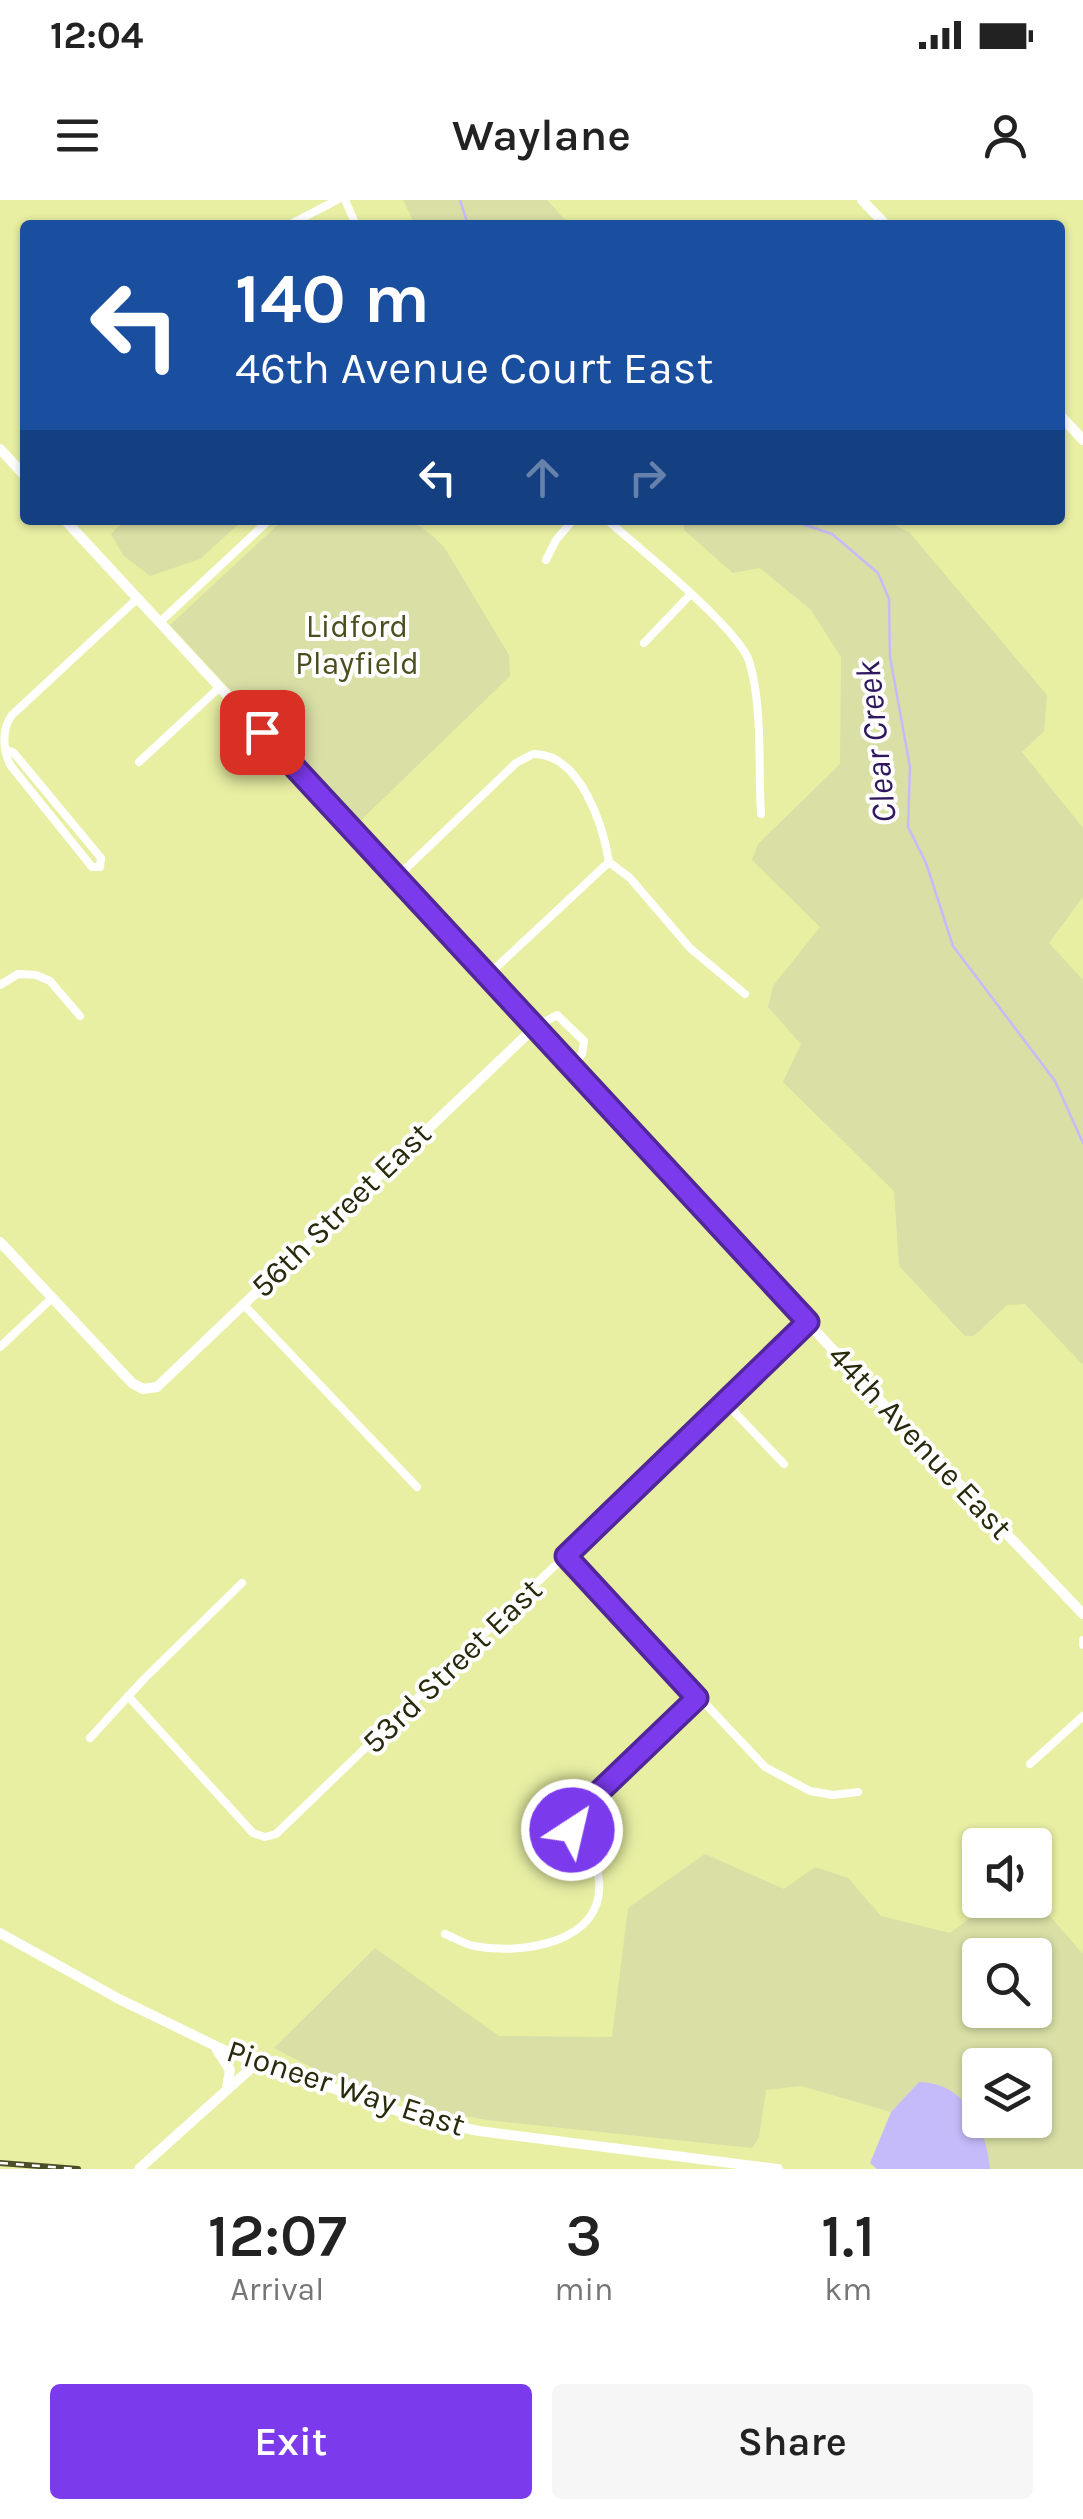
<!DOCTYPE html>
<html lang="en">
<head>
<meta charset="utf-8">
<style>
	:root { --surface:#fff; --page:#f6f6f6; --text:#222; --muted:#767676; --accent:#7c3aed }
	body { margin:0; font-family:Karla,sans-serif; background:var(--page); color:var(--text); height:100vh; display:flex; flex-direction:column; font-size:38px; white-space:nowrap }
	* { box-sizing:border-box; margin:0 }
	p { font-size:32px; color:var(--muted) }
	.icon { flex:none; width:55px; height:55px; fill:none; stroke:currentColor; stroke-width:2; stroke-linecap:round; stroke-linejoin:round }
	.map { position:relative; height:1969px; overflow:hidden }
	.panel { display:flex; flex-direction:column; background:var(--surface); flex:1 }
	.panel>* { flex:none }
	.guide { position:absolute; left:20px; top:20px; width:1045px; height:305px; border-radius:10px; box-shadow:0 2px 8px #0004; background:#1a4fa0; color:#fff; overflow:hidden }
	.fabs { position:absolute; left:962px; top:1628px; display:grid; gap:20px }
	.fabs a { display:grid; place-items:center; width:90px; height:90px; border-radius:10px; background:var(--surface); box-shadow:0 2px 8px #0004; font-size:50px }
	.pin { position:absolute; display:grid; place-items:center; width:85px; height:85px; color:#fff; margin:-42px; border-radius:20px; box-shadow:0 5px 15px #0006 }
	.me { position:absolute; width:110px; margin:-55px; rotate:35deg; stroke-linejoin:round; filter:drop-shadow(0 0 8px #0008) }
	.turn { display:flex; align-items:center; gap:35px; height:210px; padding:0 50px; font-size:45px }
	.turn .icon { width:130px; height:130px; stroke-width:2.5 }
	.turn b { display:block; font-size:70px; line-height:85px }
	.lanes { display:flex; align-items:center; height:95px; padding:0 50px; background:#0003; justify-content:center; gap:50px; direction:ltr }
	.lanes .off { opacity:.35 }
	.eta { display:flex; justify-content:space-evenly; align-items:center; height:170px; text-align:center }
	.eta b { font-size:60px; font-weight:600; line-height:70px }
	.button { display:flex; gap:20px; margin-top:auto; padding:20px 50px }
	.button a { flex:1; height:115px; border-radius:10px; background:var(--accent); color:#fff; font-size:40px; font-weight:600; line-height:115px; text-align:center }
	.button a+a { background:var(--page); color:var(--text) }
	.status { display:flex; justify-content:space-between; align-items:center; height:70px; padding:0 50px; background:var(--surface); direction:ltr }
	.status svg { height:28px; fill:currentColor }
	header { display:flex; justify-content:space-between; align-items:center; height:130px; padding:0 50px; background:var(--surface); font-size:45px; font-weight:600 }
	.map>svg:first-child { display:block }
	.green { fill:#d9dfa5; fill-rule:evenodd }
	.water { fill:#c6bbfa }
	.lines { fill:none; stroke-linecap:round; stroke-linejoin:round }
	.stream { stroke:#c6bbfa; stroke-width:2.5 }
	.street { stroke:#fff; stroke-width:8 }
	.secondary { stroke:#fff; stroke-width:10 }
	.rail-casing { stroke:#4a4d26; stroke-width:6 }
	.rail { stroke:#fff; stroke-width:2.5; stroke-dasharray:8; stroke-linecap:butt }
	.route-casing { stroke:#51269a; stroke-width:25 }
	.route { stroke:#7c3aed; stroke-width:18 }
	.labels { text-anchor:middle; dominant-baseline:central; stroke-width:8; stroke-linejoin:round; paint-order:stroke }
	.park-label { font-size:32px; fill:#4c4f1d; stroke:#fff }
	.street-label { font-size:32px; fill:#282a0b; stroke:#fff }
	.water-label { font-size:35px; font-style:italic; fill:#30185f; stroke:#fff }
</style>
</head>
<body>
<div class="status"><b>12:04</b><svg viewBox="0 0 49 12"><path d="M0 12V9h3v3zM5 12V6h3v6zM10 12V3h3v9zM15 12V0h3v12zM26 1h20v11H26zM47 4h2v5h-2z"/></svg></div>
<header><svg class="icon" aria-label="menu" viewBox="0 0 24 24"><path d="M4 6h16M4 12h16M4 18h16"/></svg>Waylane<svg class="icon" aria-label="person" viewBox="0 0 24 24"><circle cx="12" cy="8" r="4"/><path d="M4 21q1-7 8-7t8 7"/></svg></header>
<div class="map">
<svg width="1083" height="1969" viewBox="0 0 1083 1969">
	<rect width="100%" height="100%" fill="#e8efa3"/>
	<g class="green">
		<path d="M403 0H547L570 25H415Z"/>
		<path d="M125 320H243L200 359 150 376 123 355 111 334Z"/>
		<path d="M283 320H410C423 328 437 338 446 350L509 455 510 476 356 625 170 425Z"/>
		<path d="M684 320H884L909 332 1047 495 1044 531 1022 552 1083 628V697L1049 743 1083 780V1165L1025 1104 1007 1105 974 1136H965L899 1066 894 991 783 882 801 844 768 807 773 786 820 727 752 660 758 644 840 564 841 457 811 410 760 368 733 373 684 330Z"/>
		<path d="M705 1654 784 1689 815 1667 848 1678 881 1716 950 1733 994 1700 1035 1699 1083 1754V1969H990C986 1929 966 1881 919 1882L891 1912 801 1886 766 1890 759 1937 752 1948 487 1920 428 1909 328 1876 274 1848 375 1748 499 1836 612 1837 628 1708ZM980 1755H1035V1810H980ZM980 1865H1035V1920H980Z"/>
	</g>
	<path class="water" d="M919 1882C966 1882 986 1928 990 1969H877L870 1963 891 1912Z"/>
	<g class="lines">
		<g class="stream">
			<path d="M460 0 468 25"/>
			<path d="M791 320 832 334 878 373 889 399 890 457 910 567 908 627 926 663 953 746 1055 881 1083 943"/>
		</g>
		<g class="street">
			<path d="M345 0 356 25"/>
			<path d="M289 25 337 0"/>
			<path d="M607 320C637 346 739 429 749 461 763 505 758 567 761 614"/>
			<path d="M546 360 556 340 573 320"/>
			<path d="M160 422 269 320"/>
			<path d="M644 443 690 395"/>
			<path d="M7 550 14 553 101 658 100 667H92L11 566C3 552 1 529 12 515L138 398"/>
			<path d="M139 562 220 487"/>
			<path d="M609 662 630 678 690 748 745 794"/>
			<path d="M396 678 516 563 533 554C580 553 603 625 609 662"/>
			<path d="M487 776 609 662"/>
			<path d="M0 785 18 774 36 775 50 781 80 816"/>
			<path d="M535 827 557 815 584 841 582 854 571 866"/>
			<path d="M243 1104 417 1287"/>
			<path d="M0 1147 52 1098"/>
			<path d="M725 1202 784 1264"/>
			<path d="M566 1356 765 1567 810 1591 833 1595 858 1592"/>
			<path d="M1083 1440V1445"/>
			<path d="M128 1496 253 1633 265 1637 276 1634 808 1122"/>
			<path d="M90 1538 145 1478 242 1383"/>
			<path d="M1030 1564 1083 1516"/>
			<path d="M445 1734C455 1738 464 1744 474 1746 520 1755 605 1744 599 1680 597 1655 569 1643 573 1619L697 1498"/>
		</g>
		<g class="secondary">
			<path d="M862 0 886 25"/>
			<path d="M1060 215 1083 240"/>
			<path d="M0 249 25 276"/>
			<path d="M65 320 885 1206 1083 1414"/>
			<path d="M0 1042 132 1183 143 1189 157 1187 535 827"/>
			<path d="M0 1733 119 1799 228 1852 418 1918 479 1931 778 1969"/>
			<path d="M217 1850 230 1870 227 1888"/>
			<path d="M139 1969 257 1863"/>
		</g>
		<defs>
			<path id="rail" d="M0 1963 78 1969"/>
		</defs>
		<use href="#rail" class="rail-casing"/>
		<use href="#rail" class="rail"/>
	</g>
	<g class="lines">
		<defs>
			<path id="route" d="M262 532 808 1122 566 1356 697 1498 576 1614 572 1630"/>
		</defs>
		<use href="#route" class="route-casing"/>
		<use href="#route" class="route"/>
	</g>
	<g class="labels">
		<g class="park-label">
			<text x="357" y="426">Lidford<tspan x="357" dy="37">Playfield</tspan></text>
		</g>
		<g class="street-label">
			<text transform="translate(341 1010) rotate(-44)">56th Street East</text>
			<text transform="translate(920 1242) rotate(47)">44th Avenue East</text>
			<text transform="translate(452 1466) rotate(-44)">53rd Street East</text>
			<text transform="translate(346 1888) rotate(18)">Pioneer Way East</text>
		</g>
		<g class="water-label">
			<text transform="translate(876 542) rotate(-96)">Clear Creek</text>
		</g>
	</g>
</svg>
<div class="fabs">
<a><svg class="icon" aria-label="sound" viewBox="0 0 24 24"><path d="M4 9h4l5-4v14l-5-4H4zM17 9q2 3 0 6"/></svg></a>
<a><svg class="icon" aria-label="search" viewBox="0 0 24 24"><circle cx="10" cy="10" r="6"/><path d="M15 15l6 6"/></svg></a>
<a><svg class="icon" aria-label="layers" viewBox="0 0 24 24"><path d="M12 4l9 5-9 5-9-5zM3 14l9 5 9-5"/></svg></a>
</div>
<div class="pin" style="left:262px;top:532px;background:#d93025"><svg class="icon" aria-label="arrive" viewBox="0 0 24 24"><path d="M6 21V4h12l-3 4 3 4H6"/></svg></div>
<svg class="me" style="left:572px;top:1630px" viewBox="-20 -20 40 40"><circle r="17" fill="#7c3aed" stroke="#fff" stroke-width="3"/><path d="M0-11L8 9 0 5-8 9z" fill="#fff"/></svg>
<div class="guide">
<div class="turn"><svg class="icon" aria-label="left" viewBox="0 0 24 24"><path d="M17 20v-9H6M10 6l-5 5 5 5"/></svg><div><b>140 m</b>46th Avenue Court East</div></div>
<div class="lanes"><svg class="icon" aria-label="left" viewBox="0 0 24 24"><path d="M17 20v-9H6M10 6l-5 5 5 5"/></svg><svg class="icon off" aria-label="ahead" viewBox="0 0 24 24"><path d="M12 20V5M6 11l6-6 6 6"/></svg><svg class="icon off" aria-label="right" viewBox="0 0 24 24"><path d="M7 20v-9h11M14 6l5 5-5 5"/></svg></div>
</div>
</div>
<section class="panel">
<div class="eta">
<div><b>12:07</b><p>Arrival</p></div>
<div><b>3</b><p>min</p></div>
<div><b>1.1</b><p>km</p></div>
</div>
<div class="button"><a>Exit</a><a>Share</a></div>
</section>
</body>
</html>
